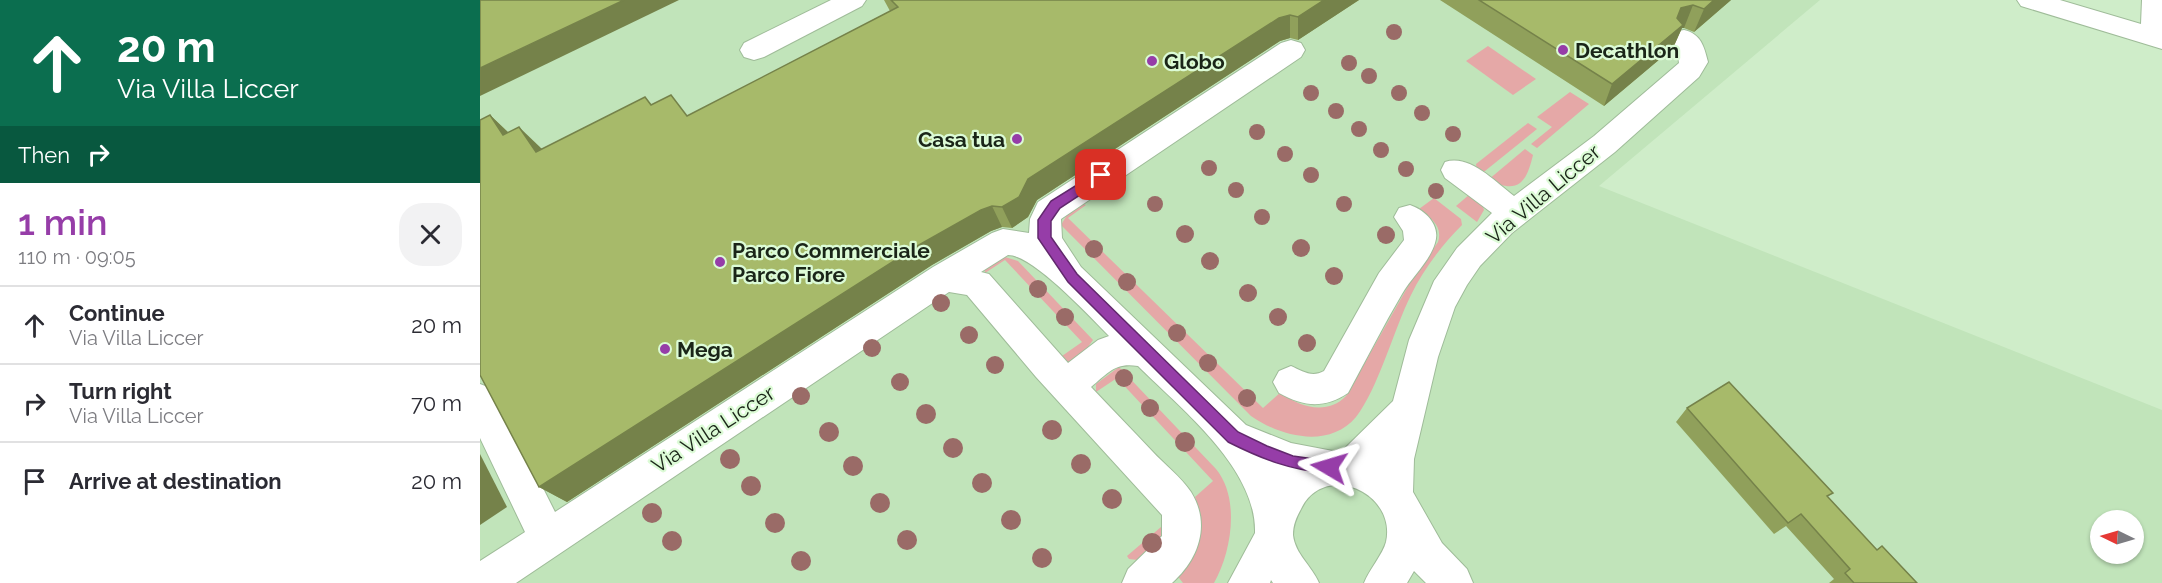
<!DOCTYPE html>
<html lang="en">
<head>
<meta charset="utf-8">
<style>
	:root { --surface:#fff; --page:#f2f2f3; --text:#2b2b33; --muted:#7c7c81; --line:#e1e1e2; --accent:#963da8 }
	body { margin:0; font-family:Raleway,sans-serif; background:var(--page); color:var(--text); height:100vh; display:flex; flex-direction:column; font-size:22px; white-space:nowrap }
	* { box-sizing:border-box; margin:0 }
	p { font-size:20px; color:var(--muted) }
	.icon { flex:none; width:33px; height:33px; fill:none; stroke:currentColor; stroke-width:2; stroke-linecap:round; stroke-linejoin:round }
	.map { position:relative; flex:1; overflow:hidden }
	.sheet { display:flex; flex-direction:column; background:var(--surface); width:480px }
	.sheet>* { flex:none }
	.top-card { background:#0b6e4f; color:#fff; overflow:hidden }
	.needle { width:39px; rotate:275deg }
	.fabs { position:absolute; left:1610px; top:510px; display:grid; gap:12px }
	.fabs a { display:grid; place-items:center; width:54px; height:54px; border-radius:50%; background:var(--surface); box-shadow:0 2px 4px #0004; font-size:30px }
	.pin { position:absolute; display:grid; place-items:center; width:51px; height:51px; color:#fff; margin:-26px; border-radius:12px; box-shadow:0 3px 9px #0006 }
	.me { position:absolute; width:66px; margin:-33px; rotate:277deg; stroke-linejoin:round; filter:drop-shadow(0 0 4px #0008) }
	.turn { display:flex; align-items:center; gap:21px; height:126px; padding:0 18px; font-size:27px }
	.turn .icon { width:78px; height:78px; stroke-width:2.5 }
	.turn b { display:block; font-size:42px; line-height:51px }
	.then { display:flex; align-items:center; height:57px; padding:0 18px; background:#0003; gap:12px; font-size:22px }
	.round { display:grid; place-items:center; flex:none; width:63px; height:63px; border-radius:24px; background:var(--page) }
	.overview { display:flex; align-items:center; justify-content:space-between; height:102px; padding:0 18px }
	h1 { font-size:36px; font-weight:600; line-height:45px; color:var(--accent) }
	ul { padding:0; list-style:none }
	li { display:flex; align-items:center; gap:18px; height:78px; padding:0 18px; border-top:2px solid var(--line) }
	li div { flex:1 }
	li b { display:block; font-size:22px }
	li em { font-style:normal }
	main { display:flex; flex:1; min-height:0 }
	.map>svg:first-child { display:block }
	.built { fill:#c1e4ba; fill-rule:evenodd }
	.green { fill:#e5a8a7 }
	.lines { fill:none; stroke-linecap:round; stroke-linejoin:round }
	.minor-casing { stroke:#9fbc99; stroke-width:2 }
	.minor { fill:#fff; fill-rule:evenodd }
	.tree { fill:#9a6b67 }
	.wall { fill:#90a05b }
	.shaded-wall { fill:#75824a }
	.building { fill:#a7ba6a; stroke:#75824a; stroke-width:1.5 }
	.route { fill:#963da8; stroke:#62286d; stroke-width:1.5 }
	.poi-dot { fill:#963da8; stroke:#dcfbd6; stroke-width:2 }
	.labels { text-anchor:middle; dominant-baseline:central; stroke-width:4.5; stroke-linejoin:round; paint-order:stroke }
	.poi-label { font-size:21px; font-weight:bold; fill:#1a2518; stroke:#dcfbd6; text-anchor:start }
	.street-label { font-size:21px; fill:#1a2518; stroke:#dcfbd6 }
</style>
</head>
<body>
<main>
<section class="sheet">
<div class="top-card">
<div class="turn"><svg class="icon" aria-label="ahead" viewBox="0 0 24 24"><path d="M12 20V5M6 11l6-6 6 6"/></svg><div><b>20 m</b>Via Villa Liccer</div></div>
<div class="then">Then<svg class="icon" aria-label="right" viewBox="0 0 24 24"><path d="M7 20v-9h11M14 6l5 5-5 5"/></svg></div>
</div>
<div class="overview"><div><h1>1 min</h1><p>110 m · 09:05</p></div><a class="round"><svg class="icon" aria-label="close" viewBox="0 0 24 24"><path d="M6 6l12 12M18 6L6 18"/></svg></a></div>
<ul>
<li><svg class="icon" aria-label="ahead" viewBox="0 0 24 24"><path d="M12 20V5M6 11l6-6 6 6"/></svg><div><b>Continue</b><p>Via Villa Liccer</p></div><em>20 m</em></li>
<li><svg class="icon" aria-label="right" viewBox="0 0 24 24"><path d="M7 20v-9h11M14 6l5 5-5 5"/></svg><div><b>Turn right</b><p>Via Villa Liccer</p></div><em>70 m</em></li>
<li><svg class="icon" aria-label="arrive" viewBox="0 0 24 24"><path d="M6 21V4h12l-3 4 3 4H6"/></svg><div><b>Arrive at destination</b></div><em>20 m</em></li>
</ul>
</section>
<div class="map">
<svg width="1682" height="583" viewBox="0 0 1682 583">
	<rect width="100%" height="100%" fill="#cfedc9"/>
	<path class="built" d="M0 0H1340L1119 186 1682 410V583H0ZM1620 520H1653V554H1620Z"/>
	<g class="green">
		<path d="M1008 46 1056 79 1033 95 986 61Z"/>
		<path d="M1090 92 1109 104 1057 148 1051 144 1072 127 1057 117Z"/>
		<path d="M1048 123 1057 129 1000 175 997 171 996 164Z"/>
		<path d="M1045 149 1053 155C1046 184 1038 194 1008 180Z"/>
		<path d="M990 194 1002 204 1004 210 997 222 976 206Z"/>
		<path d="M954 198 981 219 982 225C962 245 943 270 931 295 914 329 898 389 876 417 849 449 801 437 771 416L581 225 587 215 604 204 606 205 588 218 783 408 801 392C819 408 848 415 866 396L931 281 958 242C963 226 951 218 939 209Z"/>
		<path d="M525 257 538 261 613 340 605 351 589 363 582 356 602 342 525 260 505 273V269Z"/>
		<path d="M639 367 736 469C760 498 752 551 734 583H703L696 574 721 524 720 512 715 497 733 481 637 378 616 392V384Z"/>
		<path d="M688 521 691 531 658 560 649 559 647 556Z"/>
	</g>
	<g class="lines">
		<defs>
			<g id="minor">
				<path d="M351 0H386L382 6 284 57 274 60 264 57 260 50 264 43Z"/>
				<path d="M1537 0H1580L1661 24 1662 0H1682V49L1541 6Z"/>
				<path d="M1204 30C1221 34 1224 46 1228 62L1219 77 1135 152 1032 233 1000 266 987 285 975 307 958 357 934 459 933 492 962 543 987 569 993 583H946L934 571 927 583H884C889 570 903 554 906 542 917 492 844 461 821 509 816 518 813 525 813 535 815 554 832 566 839 583H793L791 580 790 583H748L775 533C777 468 700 408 658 366 635 362 628 373 611 387 631 408 652 430 672 451 684 464 701 477 711 492 731 524 719 559 692 583H642L648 569 682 536V515L556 377 487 295 469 292 36 583H0V561L45 532 0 438V384L13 389 75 512 453 267 512 233 523 229 549 233 550 219 558 202 801 43 811 40 821 43 825 50 821 57 581 219 582 238 601 267 766 425 811 443 853 451 863 450 913 401 929 340 954 281 977 248 1012 213 965 178 961 170 965 162C990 154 1015 182 1034 196L1114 136 1199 63 1197 49 1190 39 1194 32ZM528 255C553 255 610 317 629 336L618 340 588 363 509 274 501 272Z"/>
				<path d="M930 205C945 210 961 225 955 243 950 261 931 278 922 294 903 326 886 360 868 393 844 409 824 407 799 393L793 382 799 371 811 366C822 371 832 378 844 371L899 273 924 240 923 231 914 217 919 208Z"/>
			</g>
		</defs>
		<use href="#minor" class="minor-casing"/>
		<use href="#minor" class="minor"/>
	</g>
	<g class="tree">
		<circle cx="914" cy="32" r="8"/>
		<circle cx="869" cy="63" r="8"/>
		<circle cx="889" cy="76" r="8"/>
		<circle cx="831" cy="93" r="8"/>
		<circle cx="919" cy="93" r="8"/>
		<circle cx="856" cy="111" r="8"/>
		<circle cx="942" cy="113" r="8"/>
		<circle cx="879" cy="129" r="8"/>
		<circle cx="777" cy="132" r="8"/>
		<circle cx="973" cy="134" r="8"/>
		<circle cx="901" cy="150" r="8"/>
		<circle cx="805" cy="154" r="8"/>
		<circle cx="729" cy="168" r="8"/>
		<circle cx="926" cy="169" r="8"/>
		<circle cx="831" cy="175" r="8"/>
		<circle cx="756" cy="190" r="8"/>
		<circle cx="956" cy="191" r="8"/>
		<circle cx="675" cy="204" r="8"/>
		<circle cx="864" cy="204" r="8"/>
		<circle cx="782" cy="217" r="8"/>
		<circle cx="705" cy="234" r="9"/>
		<circle cx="906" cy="235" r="9"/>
		<circle cx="821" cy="248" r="9"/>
		<circle cx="614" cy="249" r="9"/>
		<circle cx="730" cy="261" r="9"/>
		<circle cx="854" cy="276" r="9"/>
		<circle cx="647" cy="282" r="9"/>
		<circle cx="558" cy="289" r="9"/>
		<circle cx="768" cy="293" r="9"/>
		<circle cx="461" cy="303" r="9"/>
		<circle cx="585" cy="317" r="9"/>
		<circle cx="798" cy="317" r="9"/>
		<circle cx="697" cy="333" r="9"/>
		<circle cx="489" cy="335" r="9"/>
		<circle cx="827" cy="343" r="9"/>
		<circle cx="392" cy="348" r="9"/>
		<circle cx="728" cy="363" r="9"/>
		<circle cx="515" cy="365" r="9"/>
		<circle cx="644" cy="378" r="9"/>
		<circle cx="420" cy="382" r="9"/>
		<circle cx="321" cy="396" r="9"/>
		<circle cx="767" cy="398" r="9"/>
		<circle cx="670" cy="408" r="9"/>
		<circle cx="446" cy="414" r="10"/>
		<circle cx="572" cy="430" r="10"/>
		<circle cx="349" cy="432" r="10"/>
		<circle cx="705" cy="442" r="10"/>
		<circle cx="473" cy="448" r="10"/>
		<circle cx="250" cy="459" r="10"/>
		<circle cx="601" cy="464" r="10"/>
		<circle cx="373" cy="466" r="10"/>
		<circle cx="502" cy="483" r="10"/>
		<circle cx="271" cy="486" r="10"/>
		<circle cx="632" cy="499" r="10"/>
		<circle cx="400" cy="503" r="10"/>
		<circle cx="172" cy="513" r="10"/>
		<circle cx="531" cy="520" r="10"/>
		<circle cx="295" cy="523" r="10"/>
		<circle cx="427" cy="540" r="10"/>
		<circle cx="192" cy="541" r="10"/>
		<circle cx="672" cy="543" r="10"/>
		<circle cx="562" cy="558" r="10"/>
		<circle cx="321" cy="561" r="10"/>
	</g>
	<g class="wall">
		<path d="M404 0H879L818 40 810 38 800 41 557 200 548 217 532 228 522 227 511 231 452 265 87 502 59 487 10 115 29 133 62 149 165 97 172 105 208 116 410 11Z"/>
		<path d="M960 0H1251L1214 32 1204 28H1202L1193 48 1124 106Z"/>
		<path d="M1207 408 1353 493 1347 497 1396 550 1402 546 1437 583H1349L1354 579 1306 526 1294 534 1196 422Z"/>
	</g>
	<g class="shaded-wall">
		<path d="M144 0H199L0 96V68Z"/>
		<path d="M844 0H879L818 40V17Z"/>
		<path d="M1234 0H1251L1214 32 1224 9Z"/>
		<path d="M1213 5 1204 28H1202L1193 48 1124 106 1132 84 1192 31 1201 8Z"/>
		<path d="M810 15V38L800 41 557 200 548 217 532 228 522 207 548 179 799 18Z"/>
		<path d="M10 115 33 137 23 135Z"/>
		<path d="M39 127 62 149 56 152Z"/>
		<path d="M512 206 522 227 511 231 452 265 87 502 59 487 439 245 501 210Z"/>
		<path d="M0 454 27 507 0 525Z"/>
	</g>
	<g class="building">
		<path d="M0 0H144L0 68Z"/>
		<path d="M411 0H844L818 17 810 15 799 18 548 179 539 197 522 207 512 206 501 210 439 245 59 487 0 375V120L10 115 23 135 39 127 56 152 165 97 171 105 191 95 207 116 418 7Z"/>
		<path d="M999 0H1234L1224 9 1213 5 1201 8 1197 18 1203 25 1132 84Z"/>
		<path d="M1249 382 1353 493 1347 496 1397 550 1402 546 1437 583H1374L1365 573 1370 569 1321 514 1308 523 1207 408Z"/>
	</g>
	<path class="route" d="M621 170 628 175 626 178 580 208 571 221V237L597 274 758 432 787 446 813 456 855 462 857 467 855 472 849 474C808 469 784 460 748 442L588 282 558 238V220L571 201Z"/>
	<g class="poi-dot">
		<circle cx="1083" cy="50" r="6"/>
		<circle cx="672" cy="61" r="6"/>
		<circle cx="537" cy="139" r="6"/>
		<circle cx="240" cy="262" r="6"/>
		<circle cx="185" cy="349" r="6"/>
	</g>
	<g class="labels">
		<g class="poi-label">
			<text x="1095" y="50">Decathlon</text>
			<text x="684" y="61">Globo</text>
			<text x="525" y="139" text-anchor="end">Casa tua</text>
			<text x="252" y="250">Parco Commerciale<tspan x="252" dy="24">Parco Fiore</tspan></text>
			<text x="197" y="349">Mega</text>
		</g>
		<g class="street-label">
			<text transform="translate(1063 194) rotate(-40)">Via Villa Liccer</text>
			<text transform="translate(233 429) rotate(-33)">Via Villa Liccer</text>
		</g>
	</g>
</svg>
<div class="fabs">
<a><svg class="needle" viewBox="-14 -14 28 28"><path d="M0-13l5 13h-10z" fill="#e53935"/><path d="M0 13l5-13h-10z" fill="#7c7c81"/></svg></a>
</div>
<div class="pin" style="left:621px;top:175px;background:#d93025"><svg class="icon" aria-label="arrive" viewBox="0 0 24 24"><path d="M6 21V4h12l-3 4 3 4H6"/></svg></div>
<svg class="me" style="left:849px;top:467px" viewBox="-20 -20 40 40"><path d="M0-17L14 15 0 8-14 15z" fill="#963da8" stroke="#fff" stroke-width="4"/></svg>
</div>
</main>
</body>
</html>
